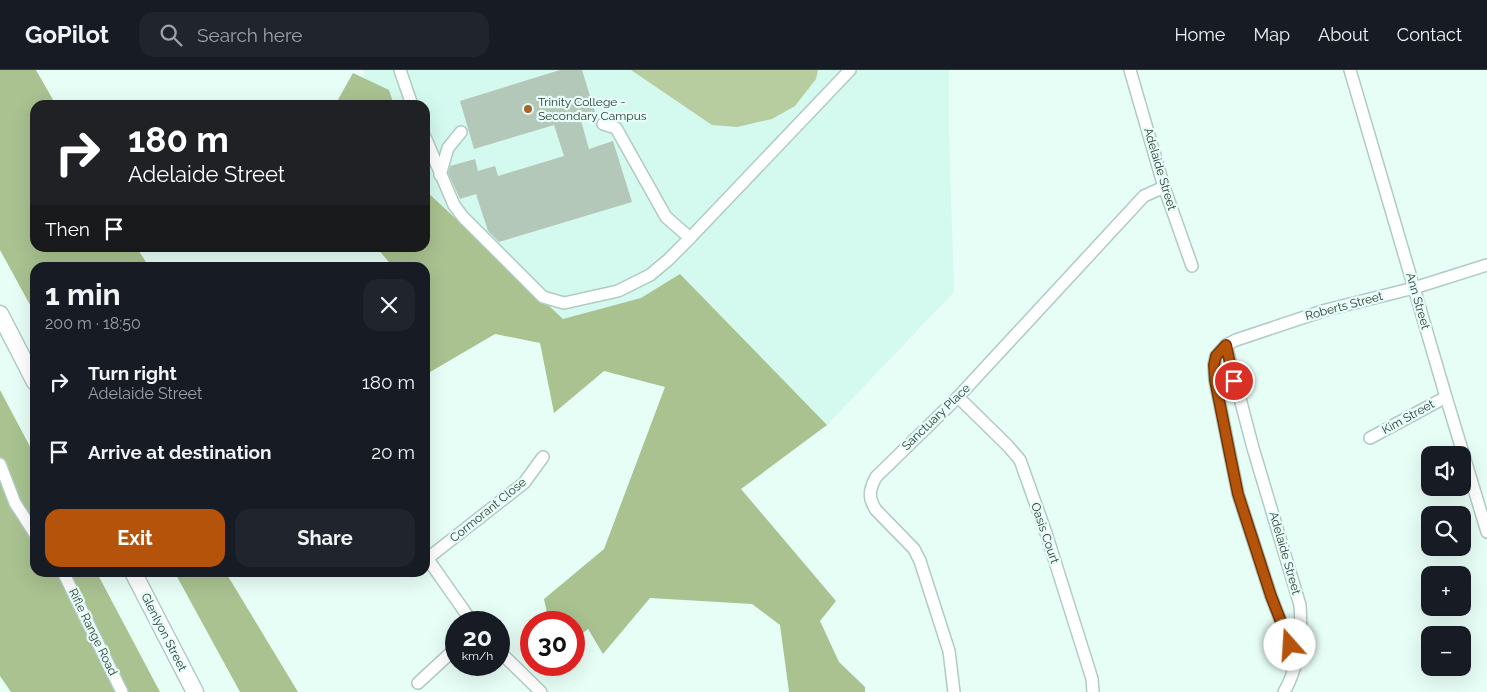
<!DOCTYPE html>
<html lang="en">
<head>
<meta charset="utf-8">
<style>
	:root { --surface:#171b24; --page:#20242c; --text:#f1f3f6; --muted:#9ea1a6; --line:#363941; --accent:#b45309 }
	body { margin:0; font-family:Raleway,sans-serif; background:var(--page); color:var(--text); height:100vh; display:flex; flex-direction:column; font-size:19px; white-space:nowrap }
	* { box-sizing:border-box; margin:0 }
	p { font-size:16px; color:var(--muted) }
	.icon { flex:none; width:28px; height:28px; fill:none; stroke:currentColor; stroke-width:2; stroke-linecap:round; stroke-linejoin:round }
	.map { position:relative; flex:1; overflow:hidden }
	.details { position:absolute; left:30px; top:192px; width:400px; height:315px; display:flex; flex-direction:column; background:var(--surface); border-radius:15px; box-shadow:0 5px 20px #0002 }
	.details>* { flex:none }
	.guide { position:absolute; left:30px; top:30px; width:400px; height:152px; border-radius:15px; box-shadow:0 5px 20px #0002; background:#202124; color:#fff; overflow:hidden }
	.controls { position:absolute; left:1421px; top:376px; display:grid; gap:10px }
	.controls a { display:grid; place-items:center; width:50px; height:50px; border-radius:10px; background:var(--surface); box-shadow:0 5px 20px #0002; font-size:25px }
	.speed { position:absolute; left:445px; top:541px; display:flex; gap:10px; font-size:25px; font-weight:700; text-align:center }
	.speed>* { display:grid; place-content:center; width:65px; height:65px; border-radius:50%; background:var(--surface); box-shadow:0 5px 20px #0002; line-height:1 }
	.speed small { font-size:12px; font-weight:400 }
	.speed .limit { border:8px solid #d22; background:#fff; color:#111 }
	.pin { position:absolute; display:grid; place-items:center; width:42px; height:42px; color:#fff; margin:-21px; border:2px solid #fff; border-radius:50%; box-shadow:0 1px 5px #0007 }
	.me { position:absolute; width:55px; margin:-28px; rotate:341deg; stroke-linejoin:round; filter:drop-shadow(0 0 4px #0008) }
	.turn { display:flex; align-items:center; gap:18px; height:105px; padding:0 15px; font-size:22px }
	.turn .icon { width:65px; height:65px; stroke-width:2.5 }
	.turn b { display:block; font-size:35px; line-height:42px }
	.then { display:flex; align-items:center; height:48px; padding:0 15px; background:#0003; gap:10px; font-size:19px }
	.round { display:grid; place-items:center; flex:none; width:52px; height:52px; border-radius:15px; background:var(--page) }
	.head { display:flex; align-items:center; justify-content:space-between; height:85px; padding:0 15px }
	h1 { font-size:30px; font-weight:700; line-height:38px }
	.primary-button { display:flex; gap:10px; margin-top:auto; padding:10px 15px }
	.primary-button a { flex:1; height:58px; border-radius:15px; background:var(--accent); color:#fff; font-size:20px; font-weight:700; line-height:58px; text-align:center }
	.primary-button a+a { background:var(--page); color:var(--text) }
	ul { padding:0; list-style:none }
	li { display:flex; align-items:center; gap:15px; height:70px; padding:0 15px }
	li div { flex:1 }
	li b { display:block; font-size:19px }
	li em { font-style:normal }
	header { display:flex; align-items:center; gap:30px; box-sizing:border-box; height:70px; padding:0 25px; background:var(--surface); border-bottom:1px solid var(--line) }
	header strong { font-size:24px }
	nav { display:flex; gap:28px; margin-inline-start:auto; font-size:18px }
	.search { width:350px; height:45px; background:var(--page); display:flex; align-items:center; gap:12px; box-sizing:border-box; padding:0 18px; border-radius:15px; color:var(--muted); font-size:19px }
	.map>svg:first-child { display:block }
	.built { fill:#d4f9ee }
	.green { fill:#b7cda0 }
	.forest { fill:#a9c290 }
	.building { fill:#b4c8b9 }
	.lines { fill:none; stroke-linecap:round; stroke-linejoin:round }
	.street-casing { stroke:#b0cbc3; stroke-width:14 }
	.secondary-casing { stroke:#b0cbc3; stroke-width:19 }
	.street { stroke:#fff; stroke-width:11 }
	.secondary { stroke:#fff; stroke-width:16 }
	.route-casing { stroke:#753606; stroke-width:12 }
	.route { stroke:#b45309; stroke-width:9 }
	.poi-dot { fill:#a3652b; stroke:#e7fef7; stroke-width:2 }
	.labels { text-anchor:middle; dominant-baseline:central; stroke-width:4.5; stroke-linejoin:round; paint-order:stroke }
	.poi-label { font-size:12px; fill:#2f3936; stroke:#e7fef7; text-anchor:start }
	.street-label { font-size:12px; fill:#2f3936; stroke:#e7fef7 }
</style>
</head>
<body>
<header>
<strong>GoPilot</strong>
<div class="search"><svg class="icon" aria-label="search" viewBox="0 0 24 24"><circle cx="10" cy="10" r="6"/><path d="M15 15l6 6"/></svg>Search here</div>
<nav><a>Home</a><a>Map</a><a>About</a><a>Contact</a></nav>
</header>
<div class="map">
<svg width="1487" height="622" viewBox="0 0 1487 622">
	<rect width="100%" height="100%" fill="#e7fef7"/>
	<path class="built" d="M363 0H949V62L954 222 827 355 549 256 425 135V35H369Z"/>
	<path class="green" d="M631 0H818L816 9 795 36 772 49 737 57 712 55Z"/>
	<g class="forest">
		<path d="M0 0H36L56 35H35V178H137L149 197 35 198V244L0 180Z"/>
		<path d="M353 3 389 20 394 35H335Z"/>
		<path d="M425 120 563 249 641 228 680 204 827 355 741 419 836 531 820 551 839 592 865 617V622H789L780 555 752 534 650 528 603 584 588 559 574 570V552H549L544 529 604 479 665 317 604 301 554 343 540 273 495 264 425 305V198L393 197 377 178H425Z"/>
		<path d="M0 320 35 386V502L97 503 160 622H11L0 606Z"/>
		<path d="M175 503H226L298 622H240Z"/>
	</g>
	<path class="building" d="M560 0H582L595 42 580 47 589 79 613 71 632 132 499 172 488 161 476 124 460 129 448 103 450 96 475 89 478 101 495 96 498 106 564 86 554 55 474 79 460 31Z"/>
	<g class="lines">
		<defs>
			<g id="street">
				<path d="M400 0 412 35"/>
				<path d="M1130 0 1164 117 1192 196"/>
				<path d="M1350 0 1446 327 1487 462"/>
				<path d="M603 54 616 58 666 147 690 168 850 0"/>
				<path d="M425 67 454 135 463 147 543 227 564 233 618 221 650 205 668 190 690 168"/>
				<path d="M440 105 448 78 461 62"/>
				<path d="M1226 275 1253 378 1300 535C1302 563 1299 596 1284 622"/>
				<path d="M958 327 1008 376 1020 390 1046 463 1088 596 1092 609 1093 622"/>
				<path d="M1370 368 1446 327"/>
				<path d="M0 394 15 433 35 464"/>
				<path d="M425 485 472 552"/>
				<path d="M428 488 524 413 543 387"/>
				<path d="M63 502 122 622"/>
				<path d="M499 581 541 622"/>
				<path d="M1295 595 1283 557 1271 526 1238 424 1215 310 1214 295 1216 286 1226 275 1236 270 1326 240 1414 218 1487 195"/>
				<path d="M418 613 456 578"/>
				<path d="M954 622 949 581 920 491 914 479 876 440C868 428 869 420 876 407L958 327 1144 126 1164 117"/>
			</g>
			<g id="secondary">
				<path d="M0 244 35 312"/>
				<path d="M133 502 195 622"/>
			</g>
		</defs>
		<use href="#street" class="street-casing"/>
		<use href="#secondary" class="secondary-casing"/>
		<use href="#street" class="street"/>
		<use href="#secondary" class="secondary"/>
	</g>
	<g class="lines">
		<defs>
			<path id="route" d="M1234 311 1226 275 1216 286 1214 295 1215 310 1230 385 1238 424 1271 526 1290 575"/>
		</defs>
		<use href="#route" class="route-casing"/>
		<use href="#route" class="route"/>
	</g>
	<circle class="poi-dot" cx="528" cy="39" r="5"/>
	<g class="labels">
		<g class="poi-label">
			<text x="538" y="32">Trinity College -<tspan x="538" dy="14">Secondary Campus</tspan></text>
		</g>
		<g class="street-label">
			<text transform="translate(1160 99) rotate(73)">Adelaide Street</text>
			<text transform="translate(1418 231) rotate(74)">Ann Street</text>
			<text transform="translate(1344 236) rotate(-15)">Roberts Street</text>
			<text transform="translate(936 347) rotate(-44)">Sanctuary Place</text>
			<text transform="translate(1408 347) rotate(-29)">Kim Street</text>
			<text transform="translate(488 440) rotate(-39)">Cormorant Close</text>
			<text transform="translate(1045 463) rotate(71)">Oasis Court</text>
			<text transform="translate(1285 483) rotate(74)">Adelaide Street</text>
			<text transform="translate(93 562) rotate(64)">Rifle Range Road</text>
			<text transform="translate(164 562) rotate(63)">Glenlyon Street</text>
		</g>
	</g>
</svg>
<div class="controls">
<a><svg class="icon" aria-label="sound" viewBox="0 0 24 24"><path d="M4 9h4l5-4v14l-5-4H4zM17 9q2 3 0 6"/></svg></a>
<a><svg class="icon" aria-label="search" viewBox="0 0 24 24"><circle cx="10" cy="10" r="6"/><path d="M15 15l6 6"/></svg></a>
<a>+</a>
<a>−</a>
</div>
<div class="speed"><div>20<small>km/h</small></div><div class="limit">30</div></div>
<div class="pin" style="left:1234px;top:311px;background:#d93025"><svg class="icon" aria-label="arrive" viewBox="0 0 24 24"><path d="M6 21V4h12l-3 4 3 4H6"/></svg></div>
<svg class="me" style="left:1290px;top:575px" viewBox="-20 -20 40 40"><circle r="19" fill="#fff"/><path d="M0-13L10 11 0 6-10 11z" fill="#b45309"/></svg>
<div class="guide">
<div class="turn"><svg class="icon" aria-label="right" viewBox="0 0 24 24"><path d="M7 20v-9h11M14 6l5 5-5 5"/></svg><div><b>180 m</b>Adelaide Street</div></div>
<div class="then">Then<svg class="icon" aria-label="arrive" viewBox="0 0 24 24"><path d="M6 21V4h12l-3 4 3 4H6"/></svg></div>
</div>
<section class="details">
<div class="head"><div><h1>1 min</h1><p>200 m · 18:50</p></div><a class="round"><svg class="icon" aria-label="close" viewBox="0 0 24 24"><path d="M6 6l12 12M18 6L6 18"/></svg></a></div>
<ul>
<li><svg class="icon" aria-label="right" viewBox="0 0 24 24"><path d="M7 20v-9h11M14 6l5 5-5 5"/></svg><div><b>Turn right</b><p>Adelaide Street</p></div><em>180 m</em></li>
<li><svg class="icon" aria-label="arrive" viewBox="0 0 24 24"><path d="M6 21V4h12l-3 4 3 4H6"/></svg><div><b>Arrive at destination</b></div><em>20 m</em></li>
</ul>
<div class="primary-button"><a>Exit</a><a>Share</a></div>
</section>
</div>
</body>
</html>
